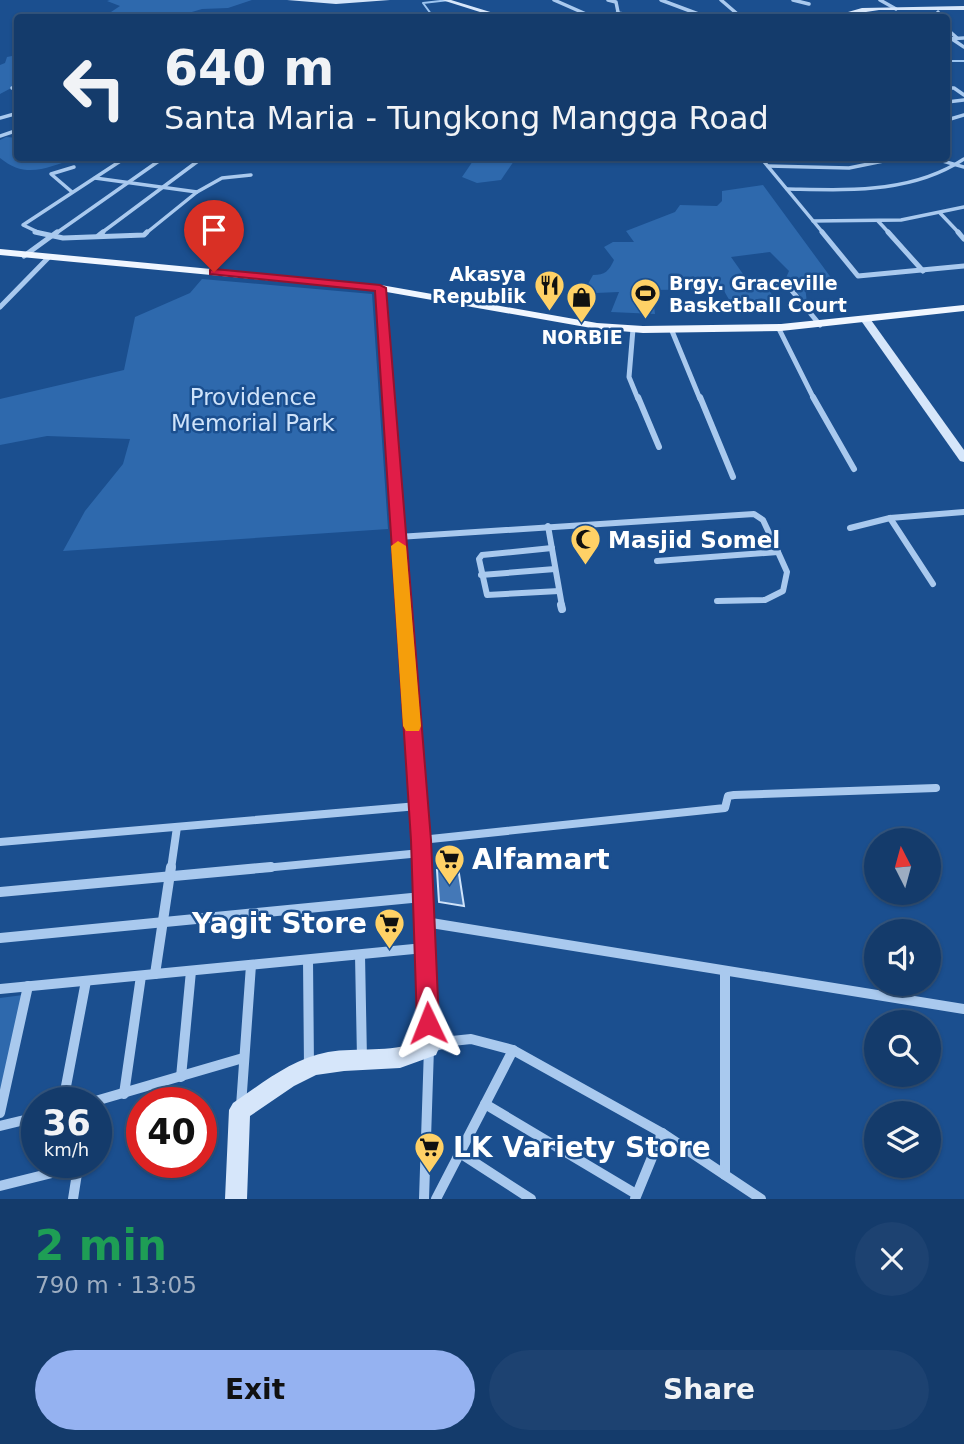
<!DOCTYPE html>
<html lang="en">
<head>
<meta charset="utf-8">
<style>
	:root { --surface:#143b6b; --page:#1d4271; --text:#f1f3f6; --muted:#9dadc1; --line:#33557e; --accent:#95b2f1 }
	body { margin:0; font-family:"DejaVu Sans",sans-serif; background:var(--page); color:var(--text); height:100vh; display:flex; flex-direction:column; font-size:26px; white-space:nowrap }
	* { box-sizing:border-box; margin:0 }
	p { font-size:23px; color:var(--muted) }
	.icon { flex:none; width:38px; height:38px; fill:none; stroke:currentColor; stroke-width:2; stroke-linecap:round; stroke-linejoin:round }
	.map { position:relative; height:1199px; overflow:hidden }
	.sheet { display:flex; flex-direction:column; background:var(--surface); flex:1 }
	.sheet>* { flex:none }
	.hud { position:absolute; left:14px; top:14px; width:936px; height:147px; border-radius:7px; box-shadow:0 2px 5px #0004,0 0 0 2px var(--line); background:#143b6b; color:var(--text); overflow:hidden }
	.needle { width:46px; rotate:354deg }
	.fabs { position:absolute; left:864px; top:828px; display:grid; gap:14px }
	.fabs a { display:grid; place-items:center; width:77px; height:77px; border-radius:50%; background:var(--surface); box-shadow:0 2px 5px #0004,0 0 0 2px var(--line); font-size:35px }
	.speed { position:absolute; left:21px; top:1087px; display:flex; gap:14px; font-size:35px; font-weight:700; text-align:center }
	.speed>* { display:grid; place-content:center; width:91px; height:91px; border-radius:50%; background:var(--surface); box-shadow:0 2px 5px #0004,0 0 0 2px var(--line); line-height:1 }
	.speed small { font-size:18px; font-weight:400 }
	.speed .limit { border:10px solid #d22; background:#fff; color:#111 }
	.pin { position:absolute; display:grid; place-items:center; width:60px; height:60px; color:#fff; margin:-72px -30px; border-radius:50% 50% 50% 0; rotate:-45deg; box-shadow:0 0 7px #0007 }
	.pin .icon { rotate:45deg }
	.me { position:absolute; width:77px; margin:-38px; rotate:358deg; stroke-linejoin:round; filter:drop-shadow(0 0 5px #0008) }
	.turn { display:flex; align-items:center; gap:24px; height:147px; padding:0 35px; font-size:32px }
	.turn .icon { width:91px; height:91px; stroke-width:2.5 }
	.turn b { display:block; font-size:49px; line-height:60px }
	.round { display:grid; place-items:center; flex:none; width:74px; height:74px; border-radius:37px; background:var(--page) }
	.overview { display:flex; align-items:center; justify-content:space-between; height:119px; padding:0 35px }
	h1 { font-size:42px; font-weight:700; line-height:52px; color:#1e9e55 }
	.action { display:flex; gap:14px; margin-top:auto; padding:14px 35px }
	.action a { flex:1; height:80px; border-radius:42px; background:var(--accent); color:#111; font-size:28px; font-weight:700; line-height:80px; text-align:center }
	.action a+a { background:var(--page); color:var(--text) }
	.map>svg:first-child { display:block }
	.green { fill:#2e69ad }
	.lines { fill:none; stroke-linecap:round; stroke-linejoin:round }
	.stream { stroke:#9cc4f0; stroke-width:2 }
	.building { fill:#4478b7; stroke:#cfe3fa; stroke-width:2 }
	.street-far4 { stroke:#a9c9ee; stroke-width:3.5 }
	.street-far3 { stroke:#a9c9ee; stroke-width:5 }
	.street-far2 { stroke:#a9c9ee; stroke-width:6 }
	.street-far1 { stroke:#a9c9ee; stroke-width:8 }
	.street { stroke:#a9c9ee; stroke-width:10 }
	.secondary { fill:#d6e6fa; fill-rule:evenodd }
	.primary { fill:#f0f6ff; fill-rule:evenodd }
	.route { fill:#e11d48; stroke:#92132f; stroke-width:2 }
	.slow { fill:#f59e0b }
	.labels { text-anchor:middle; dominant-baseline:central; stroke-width:5; stroke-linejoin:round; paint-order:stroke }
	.far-poi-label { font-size:19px; font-weight:bold; fill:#fff; stroke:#1b4f8f; text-anchor:end }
	.park-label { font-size:23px; fill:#cfe3fa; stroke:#1b4f8f }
	.poi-label { font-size:23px; font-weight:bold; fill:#fff; stroke:#1b4f8f; text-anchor:start }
	.near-poi-label { font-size:28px; font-weight:bold; fill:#fff; stroke:#1b4f8f; text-anchor:start }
</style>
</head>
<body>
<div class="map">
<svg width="964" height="1199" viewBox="0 0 964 1199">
	<rect width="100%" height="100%" fill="#1b4f8f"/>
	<g class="green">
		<path d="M110 0H252L228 8 202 9 175 17 113 18 108 14 120 6 107 1Z"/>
		<path d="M17 55V85L0 94V65L5 63 7 57Z"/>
		<path d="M6 137 17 138 18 158H77C47 167 27 180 0 158V140Z"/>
		<path d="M475 158H516L501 180 477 183 462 177Z"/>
		<path d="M763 185 832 279 813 280 815 285 805 286 807 303 785 280 789 271 770 252 731 257 743 274 768 289 782 309 736 312 723 289 652 290 655 314 611 312 619 292 572 294 576 286 588 284 593 275C605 275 609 271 614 260L604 247 613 242H634L626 231 675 212 680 205 717 206 722 201V191Z"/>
		<path d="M202 279 372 294 388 529 63 551 85 511 123 464 130 439 47 436 0 445V399L124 370 135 317 190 293Z"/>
		<path d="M23 995 0 1101V998Z"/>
	</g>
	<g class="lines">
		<g class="stream">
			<path d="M434 18 423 3 449 0"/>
			<path d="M947 61H964"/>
		</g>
	</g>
	<path class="building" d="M457 861 464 906 439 902 437 870H446V862Z"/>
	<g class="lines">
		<g class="street-far4">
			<path d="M554 0 595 18"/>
			<path d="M608 0 616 2 619 17"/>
			<path d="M661 0 709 18"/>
			<path d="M721 0 742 18"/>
			<path d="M793 0 809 4"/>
			<path d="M880 0 896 9"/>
			<path d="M938 12 941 18"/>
			<path d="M617 13 652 18"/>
			<path d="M947 29 957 38"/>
			<path d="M947 39 964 38"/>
			<path d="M952 39 964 47"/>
			<path d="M12 88 18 86"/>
			<path d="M947 88H954L964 95"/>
			<path d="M947 102 964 100"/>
			<path d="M0 118 18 113"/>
			<path d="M947 120 964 115"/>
			<path d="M0 136 18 130"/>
			<path d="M761 158 824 234"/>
			<path d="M932 158 964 167"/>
			<path d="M768 166 849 168 898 158"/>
			<path d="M95 178 197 192 222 178 251 175"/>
			<path d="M787 189C848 190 911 194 964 159"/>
			<path d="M72 192 51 174 74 167"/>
			<path d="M940 213 960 234"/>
			<path d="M813 221 901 220 964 207"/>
			<path d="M878 221 890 234"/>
			<path d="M42 234 23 225 125 158"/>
			<path d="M55 234 163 158"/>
			<path d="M100 234 202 158"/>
			<path d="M145 234 197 192"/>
		</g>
		<g class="street-far3">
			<path d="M35 232 63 238 144 235 147 232"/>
			<path d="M822 232 858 276 964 266"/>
			<path d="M888 232 923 271"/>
			<path d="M958 232 964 239"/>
			<path d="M98 236 103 232"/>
			<path d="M24 256 57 232"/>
			<path d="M777 282 788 286 820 325"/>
			<path d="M0 307 48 258"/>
			<path d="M633 329 629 377 638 399"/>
			<path d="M779 329 814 399"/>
			<path d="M672 331 700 399"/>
		</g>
		<g class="street-far2">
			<path d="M638 397 659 447"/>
			<path d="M700 397 733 477"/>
			<path d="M813 397 854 469"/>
			<path d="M890 518 933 584"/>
			<path d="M548 526 562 606"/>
			<path d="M850 528 890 518 964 512"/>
			<path d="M398 537 754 514 763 520 778 552 657 561"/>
			<path d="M552 548 482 555 479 559 487 595 559 591"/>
			<path d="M481 575 555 569"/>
			<path d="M717 601 765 600 783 591 787 572 778 552"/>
		</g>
		<g class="street-far1">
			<path d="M561 605 562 609"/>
			<path d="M421 840 725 808 728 796 734 795 936 788"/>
			<path d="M0 842 418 806"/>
			<path d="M171 869 177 827"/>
			<path d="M253 869 421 853"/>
		</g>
		<g class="street">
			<path d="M0 892 271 867"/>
			<path d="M425 922 964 1009"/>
			<path d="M0 938 422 897"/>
			<path d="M360 955 362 1059"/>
			<path d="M308 960 309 1067"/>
			<path d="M725 972V1175"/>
			<path d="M155 974 171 867"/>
			<path d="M0 989 424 948"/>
			<path d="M181 1077 191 971"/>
			<path d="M124 1094 141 976"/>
			<path d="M63 1102 86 981"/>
			<path d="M92 1102 243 1058"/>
			<path d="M485 1104 636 1194"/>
			<path d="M241 1106 251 965"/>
			<path d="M0 1113 28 986"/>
			<path d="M0 1126 37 1117"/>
			<path d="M460 1153 531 1199"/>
			<path d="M0 1186 96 1162"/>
			<path d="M73 1199 78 1167"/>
			<path d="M424 1199 429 1048 452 1041 471 1039 513 1050 662 1133 761 1199"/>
			<path d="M436 1199 513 1050"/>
			<path d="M635 1199 662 1133"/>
		</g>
		<g class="secondary">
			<path d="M287 0H390L336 4Z"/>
			<path d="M442 0H451L510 18H499Z"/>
			<path d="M964 6V10H879L827 18 862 8Z"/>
			<path d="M381 285 386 288 430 840 439 1048 436 1055 400 1068 344 1071 316 1075 294 1086 250 1116 247 1199H225L229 1110 233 1103C263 1083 291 1059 328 1052 358 1047 389 1053 419 1042L412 840 376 288Z"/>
			<path d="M867 319 871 320 964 450V462L960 461 862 322Z"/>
		</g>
		<path class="primary" d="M0 249 381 285 597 323 643 326 781 324 964 305V311L781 331 643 333 597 329 381 291 0 255Z"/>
	</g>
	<path class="route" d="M214 269 380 285 386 288 431 840 439 1023 436 1031 428 1034 420 1031 417 1023 411 840 375 291 210 274V270Z"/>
	<path class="slow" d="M398 541 406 546 421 726 419 731H406L403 726 391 546Z"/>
	<defs>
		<symbol id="restaurant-pin" viewBox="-11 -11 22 30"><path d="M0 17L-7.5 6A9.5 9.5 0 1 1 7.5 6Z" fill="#ffd166" stroke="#1b4f8f"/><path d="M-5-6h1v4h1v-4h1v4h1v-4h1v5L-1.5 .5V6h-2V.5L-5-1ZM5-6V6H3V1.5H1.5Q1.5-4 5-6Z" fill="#111"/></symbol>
		<symbol id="stadium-pin" viewBox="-11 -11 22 30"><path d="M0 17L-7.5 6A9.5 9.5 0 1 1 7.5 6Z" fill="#ffd166" stroke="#1b4f8f"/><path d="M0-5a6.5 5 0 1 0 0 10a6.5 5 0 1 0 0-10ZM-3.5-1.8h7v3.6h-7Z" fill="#111"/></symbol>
		<symbol id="shop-pin" viewBox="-11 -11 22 30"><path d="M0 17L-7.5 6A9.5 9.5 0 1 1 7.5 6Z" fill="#ffd166" stroke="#1b4f8f"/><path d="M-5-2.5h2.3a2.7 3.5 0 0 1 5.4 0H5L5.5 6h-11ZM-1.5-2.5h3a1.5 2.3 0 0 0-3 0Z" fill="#111"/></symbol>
		<symbol id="mosque-pin" viewBox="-11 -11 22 30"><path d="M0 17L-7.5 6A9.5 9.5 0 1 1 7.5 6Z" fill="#ffd166" stroke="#1b4f8f"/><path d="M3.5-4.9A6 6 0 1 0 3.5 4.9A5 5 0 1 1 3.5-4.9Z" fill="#111"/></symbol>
		<symbol id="supermarket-pin" viewBox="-11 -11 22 30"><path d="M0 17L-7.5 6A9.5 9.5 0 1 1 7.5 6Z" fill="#ffd166" stroke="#1b4f8f"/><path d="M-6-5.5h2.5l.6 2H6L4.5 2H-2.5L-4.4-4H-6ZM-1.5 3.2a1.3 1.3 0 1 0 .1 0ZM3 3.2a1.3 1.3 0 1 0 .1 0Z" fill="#111"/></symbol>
	</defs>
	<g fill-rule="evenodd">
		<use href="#restaurant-pin" x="532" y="268" width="35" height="47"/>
		<use href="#stadium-pin" x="628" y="276" width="35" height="47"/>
		<use href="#shop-pin" x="564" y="280" width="35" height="47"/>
		<use href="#mosque-pin" x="568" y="522" width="35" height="47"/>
		<use href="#supermarket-pin" x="432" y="842" width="35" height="47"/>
		<use href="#supermarket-pin" x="372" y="906" width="35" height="47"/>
		<use href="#supermarket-pin" x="412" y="1130" width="35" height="47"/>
	</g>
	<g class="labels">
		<g class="far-poi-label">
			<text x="526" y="274">Akasya<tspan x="526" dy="22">Republik</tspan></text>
			<text x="669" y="283" text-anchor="start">Brgy. Graceville<tspan x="669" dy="22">Basketball Court</tspan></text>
			<text x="582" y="337" text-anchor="middle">NORBIE</text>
		</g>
		<g class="park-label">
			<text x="253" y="397">Providence<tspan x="253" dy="26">Memorial Park</tspan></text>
		</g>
		<g class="poi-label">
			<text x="608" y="540">Masjid Somel</text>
		</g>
		<g class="near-poi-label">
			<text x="472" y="859">Alfamart</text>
			<text x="367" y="923" text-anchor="end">Yagit Store</text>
			<text x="453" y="1147">LK Variety Store</text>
		</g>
	</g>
</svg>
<div class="fabs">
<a><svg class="needle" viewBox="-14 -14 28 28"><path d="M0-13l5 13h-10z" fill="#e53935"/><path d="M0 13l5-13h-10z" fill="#9dadc1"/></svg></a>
<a><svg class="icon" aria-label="sound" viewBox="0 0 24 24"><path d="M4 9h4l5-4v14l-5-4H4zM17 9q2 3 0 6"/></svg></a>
<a><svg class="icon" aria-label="search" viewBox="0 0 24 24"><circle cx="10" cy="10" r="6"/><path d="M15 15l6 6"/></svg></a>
<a><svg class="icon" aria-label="layers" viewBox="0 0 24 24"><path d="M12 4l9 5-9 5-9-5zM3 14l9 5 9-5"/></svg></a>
</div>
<div class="speed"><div>36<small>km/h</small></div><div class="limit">40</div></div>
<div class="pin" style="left:214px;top:272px;background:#d93025"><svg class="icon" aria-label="arrive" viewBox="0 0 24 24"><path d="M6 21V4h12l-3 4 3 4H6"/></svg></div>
<svg class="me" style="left:428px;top:1023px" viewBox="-20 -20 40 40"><path d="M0-17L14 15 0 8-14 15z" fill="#e11d48" stroke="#fff" stroke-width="4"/></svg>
<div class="hud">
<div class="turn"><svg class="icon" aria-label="left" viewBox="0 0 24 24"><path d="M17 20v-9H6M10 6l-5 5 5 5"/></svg><div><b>640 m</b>Santa Maria - Tungkong Mangga Road</div></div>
</div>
</div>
<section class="sheet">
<div class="overview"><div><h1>2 min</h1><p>790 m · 13:05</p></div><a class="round"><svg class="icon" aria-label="close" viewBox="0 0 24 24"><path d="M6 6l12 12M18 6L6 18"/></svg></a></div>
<div class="action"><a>Exit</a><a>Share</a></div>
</section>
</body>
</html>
